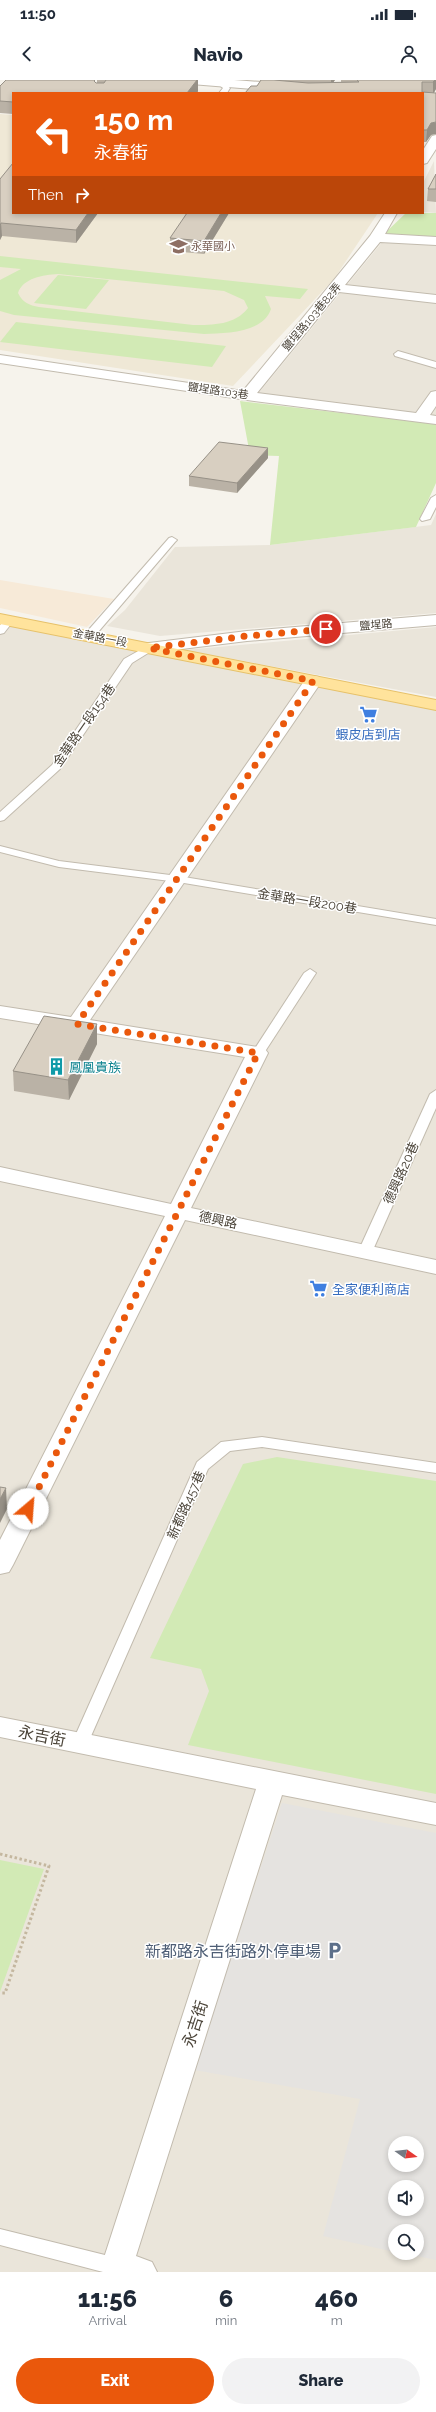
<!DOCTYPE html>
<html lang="en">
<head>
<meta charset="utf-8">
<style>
	:root { --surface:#fff; --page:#f2f2f3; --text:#1f2937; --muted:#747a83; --accent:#ea580c }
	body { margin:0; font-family:Raleway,"Noto Sans TC",sans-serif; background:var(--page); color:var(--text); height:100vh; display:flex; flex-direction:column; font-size:15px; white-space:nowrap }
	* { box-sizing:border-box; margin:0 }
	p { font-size:13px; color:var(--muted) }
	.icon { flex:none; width:22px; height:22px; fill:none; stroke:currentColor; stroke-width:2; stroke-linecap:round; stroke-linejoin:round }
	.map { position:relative; height:2192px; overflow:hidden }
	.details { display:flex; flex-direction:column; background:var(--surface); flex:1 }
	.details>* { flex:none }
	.banner { position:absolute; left:12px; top:12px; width:412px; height:122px; border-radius:0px; box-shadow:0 2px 6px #0003; background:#ea580c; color:#fff; overflow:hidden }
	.needle { width:26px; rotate:104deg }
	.fabs { position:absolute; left:388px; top:2056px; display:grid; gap:8px }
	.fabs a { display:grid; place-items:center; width:36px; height:36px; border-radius:50%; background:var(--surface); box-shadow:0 2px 6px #0003; font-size:20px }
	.pin { position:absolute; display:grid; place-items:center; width:34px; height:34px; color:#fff; margin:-17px; border:2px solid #fff; border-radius:50%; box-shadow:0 1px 4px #0007 }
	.me { position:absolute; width:44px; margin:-22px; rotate:27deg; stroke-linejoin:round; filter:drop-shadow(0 0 3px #0008) }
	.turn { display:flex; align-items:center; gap:14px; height:84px; padding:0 16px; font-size:18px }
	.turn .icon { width:52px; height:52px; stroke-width:2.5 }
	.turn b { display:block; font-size:28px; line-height:34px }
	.then { display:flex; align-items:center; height:38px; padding:0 16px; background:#0003; gap:8px; font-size:15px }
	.eta { display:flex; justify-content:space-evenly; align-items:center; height:68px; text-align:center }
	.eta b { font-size:24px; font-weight:800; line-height:28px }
	.button { display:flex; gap:8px; margin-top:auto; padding:8px 16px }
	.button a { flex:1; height:46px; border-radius:24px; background:var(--accent); color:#fff; font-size:16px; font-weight:800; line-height:46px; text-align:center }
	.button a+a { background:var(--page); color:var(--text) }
	.status { display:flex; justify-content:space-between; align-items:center; height:28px; padding:0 20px; background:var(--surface); direction:ltr }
	.status svg { height:11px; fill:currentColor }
	header { display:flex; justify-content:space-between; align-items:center; height:52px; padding:0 16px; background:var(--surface); font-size:18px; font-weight:800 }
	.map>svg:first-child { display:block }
	.residential { fill:#eae5da; fill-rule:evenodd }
	.commercial { fill:#f7ead8 }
	.education { fill:#efe8d6 }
	.green { fill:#d2eab5; fill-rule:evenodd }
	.parking { fill:#e5e3e0; fill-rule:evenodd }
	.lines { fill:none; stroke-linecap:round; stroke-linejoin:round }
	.lane-casing { stroke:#c2bbae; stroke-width:2 }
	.street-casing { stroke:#c2bbae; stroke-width:2 }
	.primary-casing { stroke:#e6c16a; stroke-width:2 }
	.path { stroke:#c4b79f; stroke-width:3; stroke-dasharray:2.5 2.5; stroke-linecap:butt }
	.lane { fill:#fff; fill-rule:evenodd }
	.street { fill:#fff; fill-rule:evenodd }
	.primary { fill:#ffe39c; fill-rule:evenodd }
	.wall { fill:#bab2a6 }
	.shaded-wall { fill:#979187 }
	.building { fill:#d8cfc1; stroke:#979187 }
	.route { stroke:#ea580c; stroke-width:7; stroke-dasharray:0 12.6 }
	.labels { text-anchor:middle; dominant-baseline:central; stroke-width:3; stroke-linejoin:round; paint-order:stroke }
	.far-education-label { font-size:11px; fill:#785e54; stroke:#fff; text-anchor:start }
	.far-street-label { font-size:11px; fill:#4b4439; stroke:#fff }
	.street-label { font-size:13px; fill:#4b4439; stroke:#fff }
	.shop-label { font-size:13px; fill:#366cbe; stroke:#fff }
	.culture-label { font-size:13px; fill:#0d838f; stroke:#fff; text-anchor:start }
	.near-street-label { font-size:16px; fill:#4b4439; stroke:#fff }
	.near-service-label { font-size:16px; fill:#4e5e75; stroke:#fff; text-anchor:end }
</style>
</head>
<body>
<div class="status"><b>11:50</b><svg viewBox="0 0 49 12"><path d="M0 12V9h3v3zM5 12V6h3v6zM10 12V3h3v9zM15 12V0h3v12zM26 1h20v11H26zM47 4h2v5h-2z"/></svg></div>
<header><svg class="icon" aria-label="back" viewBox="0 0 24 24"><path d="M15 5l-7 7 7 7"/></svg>Navio<svg class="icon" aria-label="person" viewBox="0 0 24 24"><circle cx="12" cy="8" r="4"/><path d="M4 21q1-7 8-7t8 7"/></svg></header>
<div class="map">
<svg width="436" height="2192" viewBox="0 0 436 2192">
	<rect width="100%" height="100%" fill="#f6f3ec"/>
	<g class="residential">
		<path d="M434 81 436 133 423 132V103Z"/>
		<path d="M383 161 436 164V337L258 314Z"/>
		<path d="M436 434V533L160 556 107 546 125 530 175 467 270 465 431 445Z"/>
		<path d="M0 543 436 628V2192H0ZM395 2063H417V2085H395ZM395 2107H417V2129H395ZM395 2151H417V2173H395Z"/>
		<path d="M436 547V617L185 570Z"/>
	</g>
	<path class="commercial" d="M0 501V500L114 519 87 547 0 528Z"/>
	<path class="education" d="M0 34 13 35V133H378L334 199 233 306 0 270Z"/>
	<g class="green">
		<path d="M406 133H436V158L384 154Z"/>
		<path d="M0 176 308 209 300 219 265 216 271 229C263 253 226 253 204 254L14 235 0 231V200L21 189 0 187ZM58 194 224 211 244 220 248 228C235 245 213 245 193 245L39 227C29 225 23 223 18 213 23 198 43 195 58 194Z"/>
		<path d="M58 195 109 200 86 229 34 223Z"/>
		<path d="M16 242 226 266 212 287 0 262Z"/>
		<path d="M240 321 436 344V403L416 447 270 465 279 376 250 375Z"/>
		<path d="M277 1377 436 1401V1714L188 1665 209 1611 201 1589 150 1578 243 1384Z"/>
		<path d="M0 1780 44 1789 0 1912Z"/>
	</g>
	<path class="parking" d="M282 1723 436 1753V2180L402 2173H417V2151H395V2172L323 2156 360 2019 194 1990ZM395 2063H417V2085H395ZM395 2107H417V2129H395Z"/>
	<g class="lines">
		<defs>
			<g id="lane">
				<path d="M213 0H220L230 8 227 13H219L223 8Z"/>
				<path d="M398 271 436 282V288L395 276 394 274Z"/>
				<path d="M436 415V427L430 439 422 441 420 439 431 418Z"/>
				<path d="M172 457 177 460 175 462 93 558H85V554L169 458Z"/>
				<path d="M9 537 14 540 4 553 0 554V545Z"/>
				<path d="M149 565 153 566V570L132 583 60 689 4 740 0 741V732L52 685 124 579Z"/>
				<path d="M0 766 59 781 178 796 436 839V845L178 802 59 787 0 772Z"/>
				<path d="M310 889 316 893 264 973 258 977 254 976 252 973 304 893Z"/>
				<path d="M436 1010V1028L372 1172 370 1175H360L358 1172 430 1014Z"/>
				<path d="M262 1357 436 1383V1393L262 1367 230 1371 208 1389 88 1663 86 1667 80 1669 74 1667 72 1663 197 1382 221 1362Z"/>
				<path d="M0 2149 117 2178 124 2181 127 2187 124 2192H103L0 2165Z"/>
			</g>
			<g id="street">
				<path d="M185 0H234L288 4 294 8 288 12 191 4Z"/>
				<path d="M436 55V69L427 83 423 84V70L432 56Z"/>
				<path d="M385 133H397L385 154 436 157V165L380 162 345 205 436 215V223L339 212 257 313 416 333 431 312 436 311V326L430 335 436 336V344L247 320 0 283V275L243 311 370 156Z"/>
				<path d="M436 535V545L247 561 149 573 143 572 140 568 143 564 149 563 247 551Z"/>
				<path d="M313 596 319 597 322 601 90 940 258 967 265 969 268 973 191 1128 436 1180V1194L185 1140 13 1485 9 1492 0 1494V1460L165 1136 0 1101V1087L171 1124 245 977 0 938V926L71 937 307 597Z"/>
				<path d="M0 1637 436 1723V1745L282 1715 136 2176 152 2182 157 2192H103L101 2187 256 1709 0 1657Z"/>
			</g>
			<path id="primary" d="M0 534 436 620V630L0 544Z"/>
		</defs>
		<use href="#lane" class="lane-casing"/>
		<use href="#street" class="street-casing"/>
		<use href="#primary" class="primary-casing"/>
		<path class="path" d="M0 1774 49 1786 5 1913H0"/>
		<use href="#lane" class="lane"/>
		<use href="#street" class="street"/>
		<use href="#primary" class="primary"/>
	</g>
	<g class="wall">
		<path d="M97 0H198V11L197 13H13V34L0 33V6L97 3Z"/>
		<path d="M261 0H335L333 2H341V0H436V9L434 13 431 55 426 62H423V13L257 6Z"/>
		<path d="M436 94V122L427 121 428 109Z"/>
		<path d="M0 99 98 133 76 163 2 156 0 160Z"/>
		<path d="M229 133 204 174 171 171 170 158Z"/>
		<path d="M268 378 237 413 189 406V396Z"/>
		<path d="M97 944V964L69 1020 14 1011 13 991Z"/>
	</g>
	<g class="shaded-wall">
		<path d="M197 0H198V11L197 13H187Z"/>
		<path d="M331 0H335L331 6Z"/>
		<path d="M435 0H436V9L433 14V2Z"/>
		<path d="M436 42V54L431 55 426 62 427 50 431 43Z"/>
		<path d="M88 133H98L76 163V150Z"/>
		<path d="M221 133H229L204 174V161Z"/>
		<path d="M1 143 2 156 0 160V146Z"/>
		<path d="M268 368V378L237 413V403Z"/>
		<path d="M97 944V964L69 1020 68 1000Z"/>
		<path d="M6 1408 7 1429 0 1443V1419Z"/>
	</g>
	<g class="building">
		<path d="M6 0H95L94 1 96 3H104L106 0H197L187 13H13V22L0 21V6Z"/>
		<path d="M261 0H274L308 3 359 2 357 0H435L433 2H422V12L436 13V42L431 43 427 50H423V13H245L251 6H257Z"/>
		<path d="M13 83V133H88L76 150 1 143 0 146V99Z"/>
		<path d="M436 94V109H428Z"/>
		<path d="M187 133H221L204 161 170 158Z"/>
		<path d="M219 362 268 368 237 403 189 396Z"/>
		<path d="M44 936 97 944 68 1000 13 991Z"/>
		<path d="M0 1407 6 1408 0 1419Z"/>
	</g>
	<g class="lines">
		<path class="route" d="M28 1429 258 973 77 944 313 601 149 568 247 556 326 549"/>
	</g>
	<defs>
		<symbol id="school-bare" viewBox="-9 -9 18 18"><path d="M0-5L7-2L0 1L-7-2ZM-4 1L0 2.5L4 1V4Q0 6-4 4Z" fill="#8d6e63" stroke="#fff" stroke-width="2.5" paint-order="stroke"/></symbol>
		<symbol id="supermarket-bare" viewBox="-9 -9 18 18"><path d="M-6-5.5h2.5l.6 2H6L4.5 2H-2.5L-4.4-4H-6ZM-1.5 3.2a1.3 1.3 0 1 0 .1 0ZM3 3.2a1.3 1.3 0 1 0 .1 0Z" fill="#3f7fe0" stroke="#fff" stroke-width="2.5" paint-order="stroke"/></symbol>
		<symbol id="building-bare" viewBox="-9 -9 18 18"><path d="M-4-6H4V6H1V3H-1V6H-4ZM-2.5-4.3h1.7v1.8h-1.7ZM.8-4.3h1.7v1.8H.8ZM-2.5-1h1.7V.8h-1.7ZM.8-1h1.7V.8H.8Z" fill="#0f9aa8" stroke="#fff" stroke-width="2.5" paint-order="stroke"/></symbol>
		<symbol id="parking-bare" viewBox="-9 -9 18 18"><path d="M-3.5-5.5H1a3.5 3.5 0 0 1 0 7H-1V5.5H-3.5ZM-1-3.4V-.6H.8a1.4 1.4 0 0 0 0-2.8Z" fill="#5c6f8a" stroke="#fff" stroke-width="2.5" paint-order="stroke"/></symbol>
	</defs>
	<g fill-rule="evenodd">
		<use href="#school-bare" x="166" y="154" width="25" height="25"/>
		<use href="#supermarket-bare" x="356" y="622" width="25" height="25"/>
		<use href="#building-bare" x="44" y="974" width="25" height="25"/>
		<use href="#supermarket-bare" x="306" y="1196" width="25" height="25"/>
		<use href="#parking-bare" x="322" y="1858" width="25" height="25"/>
	</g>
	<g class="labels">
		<g class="far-education-label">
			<text x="191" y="166">永華國小</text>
		</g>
		<g class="far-street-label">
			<text transform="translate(312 237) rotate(-50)">鹽埕路103巷82弄</text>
			<text transform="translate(218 311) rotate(8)">鹽埕路103巷</text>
			<text transform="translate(376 545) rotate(-5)">鹽埕路</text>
			<text transform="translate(100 558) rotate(11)">金華路一段</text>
		</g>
		<g class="street-label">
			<text transform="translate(84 645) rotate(-55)">金華路一段154巷</text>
			<text transform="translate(307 821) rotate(9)">金華路一段200巷</text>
			<text transform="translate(401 1093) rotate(-66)">德興路20巷</text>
			<text transform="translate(218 1140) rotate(12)">德興路</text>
			<text transform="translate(186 1425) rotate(-66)">新都路457巷</text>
		</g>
		<g class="shop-label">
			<text x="368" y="654">蝦皮店到店</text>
			<text x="332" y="1209" text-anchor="start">全家便利商店</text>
		</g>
		<g class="culture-label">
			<text x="69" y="987">鳳凰貴族</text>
		</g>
		<g class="near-street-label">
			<text transform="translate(42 1656) rotate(11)">永吉街</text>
			<text transform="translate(195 1944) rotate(-72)">永吉街</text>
		</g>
		<g class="near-service-label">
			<text x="321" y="1871">新都路永吉街路外停車場</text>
		</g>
	</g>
</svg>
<div class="fabs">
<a><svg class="needle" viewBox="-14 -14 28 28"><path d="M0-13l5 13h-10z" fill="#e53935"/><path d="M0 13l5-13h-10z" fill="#747a83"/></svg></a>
<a><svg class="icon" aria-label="sound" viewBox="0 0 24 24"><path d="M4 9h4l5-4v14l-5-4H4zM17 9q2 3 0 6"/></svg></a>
<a><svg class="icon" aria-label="search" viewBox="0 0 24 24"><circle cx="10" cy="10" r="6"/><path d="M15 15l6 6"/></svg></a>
</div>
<div class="pin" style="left:326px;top:549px;background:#d93025"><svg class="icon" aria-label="arrive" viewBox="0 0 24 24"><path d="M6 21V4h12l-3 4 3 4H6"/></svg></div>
<svg class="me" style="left:28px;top:1429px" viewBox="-20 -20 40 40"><circle r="19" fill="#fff"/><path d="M0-13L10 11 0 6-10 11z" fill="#ea580c"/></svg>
<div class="banner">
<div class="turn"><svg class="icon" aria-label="left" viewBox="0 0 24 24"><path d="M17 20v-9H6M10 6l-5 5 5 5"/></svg><div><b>150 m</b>永春街</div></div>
<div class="then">Then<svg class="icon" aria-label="right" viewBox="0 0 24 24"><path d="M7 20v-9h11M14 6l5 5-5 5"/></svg></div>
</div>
</div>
<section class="details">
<div class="eta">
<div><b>11:56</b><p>Arrival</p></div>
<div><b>6</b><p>min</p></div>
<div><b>460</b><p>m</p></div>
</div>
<div class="button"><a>Exit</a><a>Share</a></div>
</section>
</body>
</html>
